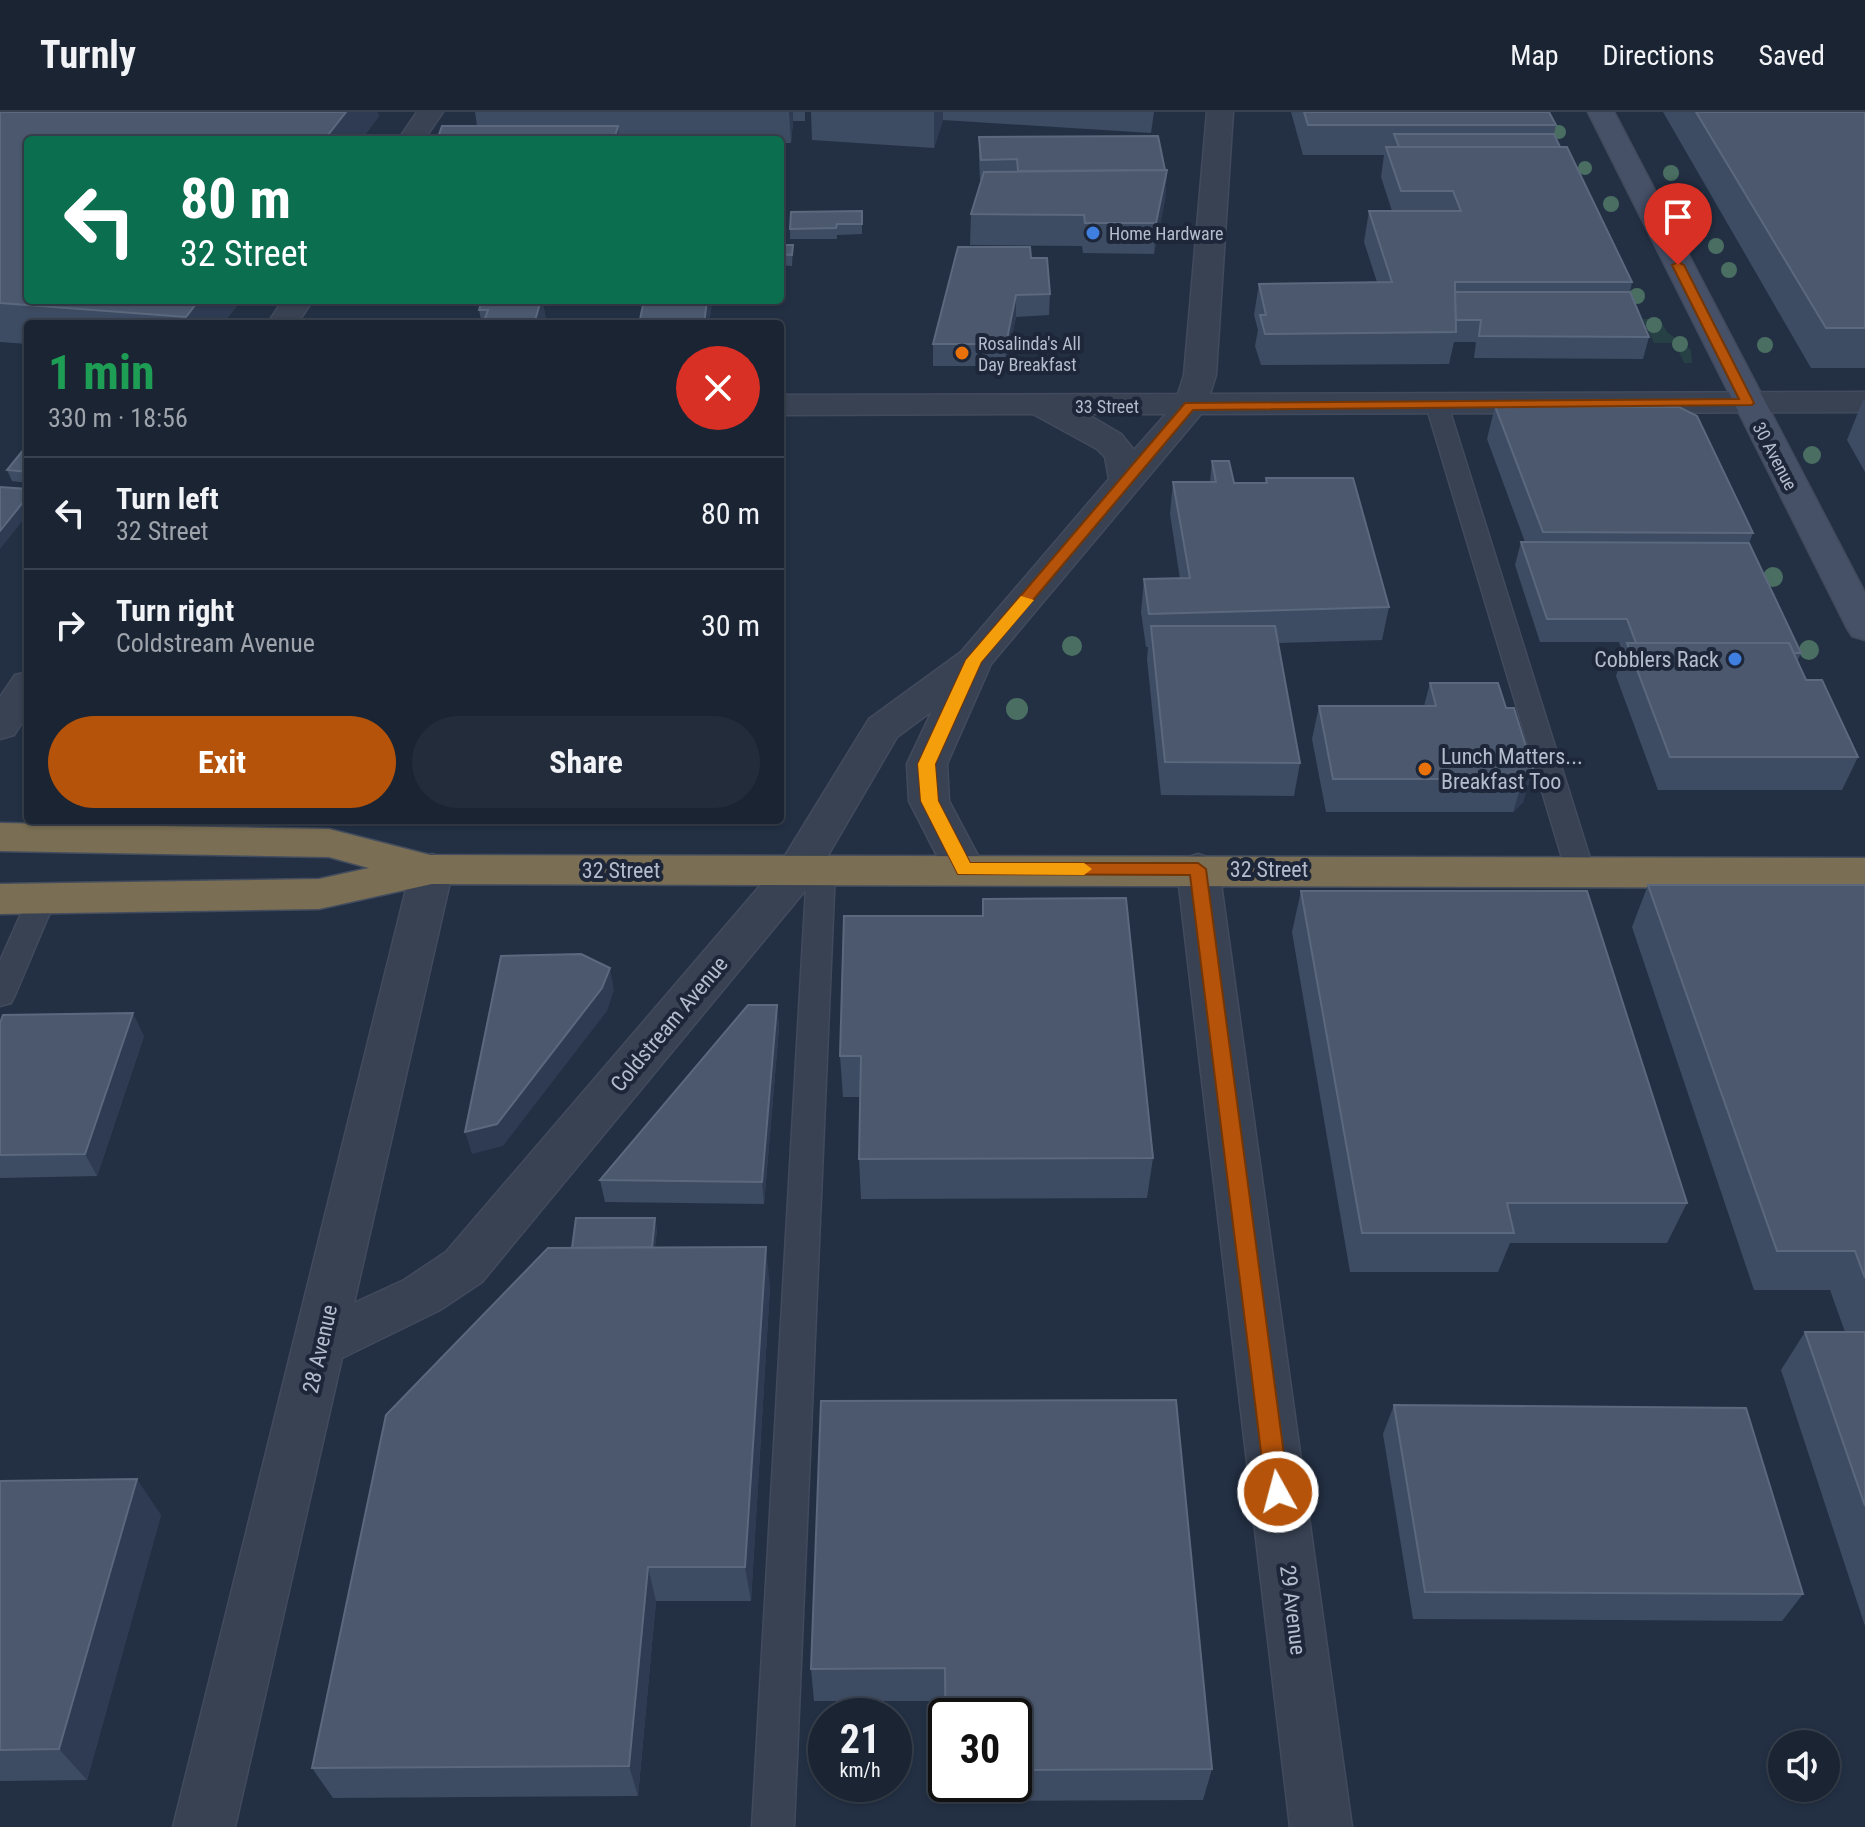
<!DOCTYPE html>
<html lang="en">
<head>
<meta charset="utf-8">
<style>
	:root { --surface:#1a2433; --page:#232c3b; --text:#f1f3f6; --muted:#9fa4ac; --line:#38414e; --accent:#b45309 }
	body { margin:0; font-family:"Roboto Condensed",sans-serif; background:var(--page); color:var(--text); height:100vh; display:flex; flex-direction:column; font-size:30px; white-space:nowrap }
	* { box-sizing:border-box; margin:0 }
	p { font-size:26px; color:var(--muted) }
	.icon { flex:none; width:44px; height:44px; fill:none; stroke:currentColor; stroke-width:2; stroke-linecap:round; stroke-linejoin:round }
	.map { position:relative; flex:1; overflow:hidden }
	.drawer { position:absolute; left:24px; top:208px; width:760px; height:504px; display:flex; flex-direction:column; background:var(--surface); border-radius:8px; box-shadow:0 2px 6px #0004,0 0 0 2px var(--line) }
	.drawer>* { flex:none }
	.guide { position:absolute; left:24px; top:24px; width:760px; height:168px; border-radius:8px; box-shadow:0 2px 6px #0004,0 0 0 2px var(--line); background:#0b6e4f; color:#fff; overflow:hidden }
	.fabs { position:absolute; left:1768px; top:1618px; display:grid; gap:16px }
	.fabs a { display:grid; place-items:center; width:72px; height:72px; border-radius:50%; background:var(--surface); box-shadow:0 2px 6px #0004,0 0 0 2px var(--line); font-size:40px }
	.speed { position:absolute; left:808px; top:1586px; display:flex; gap:16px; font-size:40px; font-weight:700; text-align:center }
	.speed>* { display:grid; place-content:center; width:104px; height:104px; border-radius:50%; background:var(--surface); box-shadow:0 2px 6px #0004,0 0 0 2px var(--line); line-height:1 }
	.speed small { font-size:20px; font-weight:400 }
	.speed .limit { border:4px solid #111; border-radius:12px; background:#fff; color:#111 }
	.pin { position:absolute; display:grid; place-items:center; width:68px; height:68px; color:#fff; margin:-82px -34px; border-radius:50% 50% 50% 0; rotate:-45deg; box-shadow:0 0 8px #0007 }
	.pin .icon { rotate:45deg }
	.me { position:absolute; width:88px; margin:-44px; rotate:353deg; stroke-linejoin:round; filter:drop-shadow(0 0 6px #0008) }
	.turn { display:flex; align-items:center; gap:28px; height:168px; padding:0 24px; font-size:36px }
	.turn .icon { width:104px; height:104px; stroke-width:2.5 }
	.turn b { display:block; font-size:56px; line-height:68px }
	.round { display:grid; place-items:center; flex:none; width:84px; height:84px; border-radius:42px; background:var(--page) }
	.headline { display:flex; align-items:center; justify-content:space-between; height:136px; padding:0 24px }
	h1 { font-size:48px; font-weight:700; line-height:60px; color:#1e9e55 }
	.cta { display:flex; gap:16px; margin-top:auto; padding:16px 24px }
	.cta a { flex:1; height:92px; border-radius:48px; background:var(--accent); color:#fff; font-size:32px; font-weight:700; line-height:92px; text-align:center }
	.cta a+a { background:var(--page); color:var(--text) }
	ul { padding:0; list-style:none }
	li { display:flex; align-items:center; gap:24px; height:112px; padding:0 24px; border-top:2px solid var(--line) }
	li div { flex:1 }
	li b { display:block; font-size:30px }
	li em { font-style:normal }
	header { display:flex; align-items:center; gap:48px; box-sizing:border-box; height:112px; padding:0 40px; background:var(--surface); border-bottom:2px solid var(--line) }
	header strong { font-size:38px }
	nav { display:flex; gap:44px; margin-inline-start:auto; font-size:28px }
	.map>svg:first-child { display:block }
	.green { fill:#264045 }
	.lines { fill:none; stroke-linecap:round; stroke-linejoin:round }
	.lane-casing { stroke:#424b5d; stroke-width:3 }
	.street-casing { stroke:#424b5d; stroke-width:3 }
	.secondary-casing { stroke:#424b5d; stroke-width:3 }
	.highway-casing { stroke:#434d5e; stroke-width:3 }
	.lane { fill:#384253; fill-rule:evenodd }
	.street { fill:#384253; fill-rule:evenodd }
	.secondary { fill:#465067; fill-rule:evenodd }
	.highway { fill:#7a6e54; fill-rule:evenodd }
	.tree { fill:#4a6e62 }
	.wall { fill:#3e4c63; fill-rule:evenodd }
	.shaded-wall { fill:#2e3b52 }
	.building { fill:#4b586e; stroke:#5b687d; stroke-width:2 }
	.route { fill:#b45309; stroke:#753606; stroke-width:2 }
	.slow { fill:#f59e0b }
	.shop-dot { fill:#3f7fe0; stroke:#1d2739; stroke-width:3 }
	.food-dot { fill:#e8710a; stroke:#1d2739; stroke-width:3 }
	.labels { text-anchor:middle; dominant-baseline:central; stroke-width:8; stroke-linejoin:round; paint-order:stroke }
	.far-poi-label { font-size:18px; fill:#b5bdcd; stroke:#1d2739; text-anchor:start }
	.far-street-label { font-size:18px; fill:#b5bdcd; stroke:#1d2739 }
	.poi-label { font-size:22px; fill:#b5bdcd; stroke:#1d2739; text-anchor:end }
	.street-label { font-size:22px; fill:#b5bdcd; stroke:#1d2739 }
</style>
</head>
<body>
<header>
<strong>Turnly</strong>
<nav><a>Map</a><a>Directions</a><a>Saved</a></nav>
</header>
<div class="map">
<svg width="1865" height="1715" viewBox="0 0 1865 1715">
	<rect width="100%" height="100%" fill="#233044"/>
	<path class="green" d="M1643 207H1660L1667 220 1691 238 1692 251H1684L1675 231H1654Z"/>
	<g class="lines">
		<defs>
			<g id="lane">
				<path d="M1437 286 1448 293 1594 759 1590 766 1580 769 1570 766 1566 759 1426 293Z"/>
				<path d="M821 748 831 751 835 758 794 1715H752L807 758 811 751Z"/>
				<path d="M42 776 52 779 56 786 15 883 11 891 0 894V849L28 786 32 779Z"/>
			</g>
			<g id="street">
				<path d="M417 0H443L424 28H398Z"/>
				<path d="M1207 0H1233L1216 263 1210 282 1865 280V300L1201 302 991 552 947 652 949 689 985 757 979 767 964 772 949 767 909 689 907 652 932 599 897 625 813 769 482 1170 440 1198 342 1246 235 1715H173L411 757 417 747 432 742 447 747 453 757 354 1191 404 1168 446 1140 783 747 869 607 961 540 1109 367 1105 345 1097 337 1033 302 780 303V283L1178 282 1184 263ZM1087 302H1166L1134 338 1121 322Z"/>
				<path d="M283 188H313L297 212H267Z"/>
				<path d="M28 560V601L14 623 0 627V585L15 563Z"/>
				<path d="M1198 742 1213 747 1219 757 1352 1715H1290L1177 757 1183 747Z"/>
			</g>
			<path id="secondary" d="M1588 0H1614L1865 481V528L1852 524 1847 516Z"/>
			<path id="highway" d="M0 711 329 717 430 743 1865 746V776L432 772 319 797 0 802V772L319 767 369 756 329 745 0 739Z"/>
		</defs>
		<use href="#lane" class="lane-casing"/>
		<use href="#street" class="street-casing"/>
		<use href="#secondary" class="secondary-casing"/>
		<use href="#highway" class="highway-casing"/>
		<use href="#lane" class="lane"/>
		<use href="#street" class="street"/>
		<use href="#secondary" class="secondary"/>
		<use href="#highway" class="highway"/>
	</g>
	<g class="tree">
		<circle cx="1559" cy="20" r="7"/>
		<circle cx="1585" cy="56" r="7"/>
		<circle cx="1671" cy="61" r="8"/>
		<circle cx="1611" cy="92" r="8"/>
		<circle cx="1704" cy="109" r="8"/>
		<circle cx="1716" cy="134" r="8"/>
		<circle cx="1729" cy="158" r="8"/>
		<circle cx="1637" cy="184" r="8"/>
		<circle cx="1654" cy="213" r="8"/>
		<circle cx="1680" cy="232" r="8"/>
		<circle cx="1765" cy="233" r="8"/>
		<circle cx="1812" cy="343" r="9"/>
		<circle cx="1773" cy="465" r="10"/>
		<circle cx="1072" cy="534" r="10"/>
		<circle cx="1809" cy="538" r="10"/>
		<circle cx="1017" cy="597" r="11"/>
	</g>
	<g class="wall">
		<path d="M0 0 379 4 361 28H28V188H241L223 212H28V232L0 230Z"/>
		<path d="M475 0H805V9H793L791 31H780V28H437L477 14Z"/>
		<path d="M811 0H1154L1151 21 943 8 934 36 812 28Z"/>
		<path d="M1291 0H1549L1556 13 1554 22 1632 170 1630 180 1649 225 1643 247 1474 246 1476 230H1454L1449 252 1261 253 1255 234 1258 218 1254 203 1259 172 1377 170 1364 130 1369 99H1392L1381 65 1384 43H1303Z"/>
		<path d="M1663 0H1865V256H1811Z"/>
		<path d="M979 25 1167 58 1165 88 1154 142 1083 141 1082 134 970 133 971 102 982 68H980L979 46Z"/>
		<path d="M862 99V122L837 123V127H790V117Z"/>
		<path d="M780 133H793L792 154 780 153Z"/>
		<path d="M1031 146 1050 182 1049 203 1016 205 1005 254H933V232Z"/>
		<path d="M482 188H542L546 207 544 212H482L479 198Z"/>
		<path d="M1863 288H1865V360L1847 328Z"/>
		<path d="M1495 294 1753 421 1749 431 1801 541 1797 550 1806 568 1858 645 1842 678H1658L1616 564 1623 541 1619 530H1540L1515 453 1521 430H1525L1487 327Z"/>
		<path d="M28 332V371L12 369 7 358Z"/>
		<path d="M1212 349 1234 371H1265L1266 366 1389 495 1382 528 1278 531 1300 651 1294 684 1161 683 1147 547 1148 535H1146L1141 500 1144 467H1180L1170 402 1173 370H1210Z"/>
		<path d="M1430 571 1506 596 1533 657 1523 690 1513 700H1326L1312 627 1319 594H1424Z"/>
		<path d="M1648 773H1865V1514L1781 1258 1805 1220H1845L1830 1178H1754L1632 815Z"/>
		<path d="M1301 779 1687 1091 1667 1131H1510L1498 1160H1350L1292 820Z"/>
		<path d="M983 787 1153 1046 1147 1086 861 1087 859 1047 860 985H843L840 944 982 804Z"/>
		<path d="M777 893 779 916 764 1092 605 1090 600 1068Z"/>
		<path d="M0 911 144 924 97 1064 0 1066Z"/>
		<path d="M657 1117 655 1135 770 1174 751 1489H656L638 1684 333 1686 312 1656 572 1136Z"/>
		<path d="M821 1289 1212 1657 1203 1688 945 1689V1589H814L811 1557ZM946 1604H1014V1672H946Z"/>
		<path d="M1394 1293 1803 1482 1782 1509 1413 1507 1383 1322Z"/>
		<path d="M0 1369 161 1403 87 1668 0 1669Z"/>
	</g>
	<g class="shaded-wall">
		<path d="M346 0H378L379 4 361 28H324Z"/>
		<path d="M789 0H793V9L791 31Z"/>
		<path d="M934 0H943V8L934 36Z"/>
		<path d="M618 14 619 28H614Z"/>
		<path d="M1167 58 1165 88 1154 142 1156 111Z"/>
		<path d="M1016 183V205L1005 254 1006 232Z"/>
		<path d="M199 188H241L223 212H188L186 205Z"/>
		<path d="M541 188H542L546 207 544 212H534Z"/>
		<path d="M707 188H712V192L709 212H704Z"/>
		<path d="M28 384V402L0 437V419Z"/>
		<path d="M1533 657 1523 690 1513 700 1523 667Z"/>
		<path d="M610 856 614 878 607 899 503 1034 472 1042 465 1020Z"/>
		<path d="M777 893 779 916 764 1092 762 1070Z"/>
		<path d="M133 901 144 924 97 1064 85 1042Z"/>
		<path d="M655 1106 657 1117 651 1171 649 1160Z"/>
		<path d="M766 1135 770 1174 751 1489 745 1455Z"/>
		<path d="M137 1367 161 1403 87 1668 59 1637Z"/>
		<path d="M648 1455 656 1489 638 1684 629 1654Z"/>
	</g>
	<g class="building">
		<path d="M0 0H346L324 28H28V188H199L186 205 0 191Z"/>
		<path d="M1304 0H1549L1556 13H1308Z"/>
		<path d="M1696 0H1865V216H1826Z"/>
		<path d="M442 14H618L614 28H437Z"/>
		<path d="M1394 22H1554L1560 35H1399Z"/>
		<path d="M1158 24 1165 58 1018 59 1017 47 981 48 979 25Z"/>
		<path d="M1386 35H1567L1632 170H1455L1456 220 1265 222 1260 203H1266L1259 172 1392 170 1369 99H1461L1453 79H1401Z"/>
		<path d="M1167 58 1156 111H1085L1084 103 971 102 984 60Z"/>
		<path d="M862 99V112H837L836 116 790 117 791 100Z"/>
		<path d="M780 133H793L792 143 780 142Z"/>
		<path d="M958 135H1030L1031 146H1047L1050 182 1016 183 1006 232H933Z"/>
		<path d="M1455 180H1630L1649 225 1479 224 1481 208H1456Z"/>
		<path d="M482 188H541L534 212H483L488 198H479Z"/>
		<path d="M644 188H707L704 212H639Z"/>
		<path d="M1495 294 1679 295 1697 304 1753 421 1543 420Z"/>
		<path d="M28 332V360L7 358Z"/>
		<path d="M1212 349H1229L1234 371H1267L1266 366H1353L1389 495 1149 502 1144 467 1190 466 1173 370H1216Z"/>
		<path d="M0 375 28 377V384L0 419Z"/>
		<path d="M1521 430 1749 431 1801 541H1794L1789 531H1636L1627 507H1547Z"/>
		<path d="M1151 514H1275L1300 651 1165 650Z"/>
		<path d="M1627 531H1789L1806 568H1822L1858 645H1670Z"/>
		<path d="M1430 571H1498L1506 596H1514L1533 657 1523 667H1333L1319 594H1436Z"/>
		<path d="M1648 773H1865V1166L1855 1139H1777Z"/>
		<path d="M1301 779H1587L1687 1091H1507L1514 1121H1362Z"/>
		<path d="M1126 786 1153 1046 859 1047 861 944H840L844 804H983V787Z"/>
		<path d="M581 842 610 856 602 876 497 1012 465 1020 501 844Z"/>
		<path d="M748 893H777L762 1070 600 1068Z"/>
		<path d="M133 901 85 1042 0 1043V911L3 903Z"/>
		<path d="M576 1106H655L652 1135 572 1136Z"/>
		<path d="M766 1135 745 1455H648L629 1654 312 1656 386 1303 548 1136Z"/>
		<path d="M1805 1220H1865V1394Z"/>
		<path d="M1176 1288 1212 1657 1014 1658V1604H946V1658L945 1556 811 1557 821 1289Z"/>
		<path d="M1394 1293 1746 1296 1803 1482 1425 1480Z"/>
		<path d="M137 1367 59 1637 0 1638V1369Z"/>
	</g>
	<path class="route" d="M1678 150 1684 153 1754 291 1752 293 1193 298 981 550 935 652 938 689 970 751H1198L1206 757 1289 1380 1286 1388 1278 1391 1270 1388 1266 1380 1190 763 958 762 921 689 918 652 966 548 1185 291 1739 287 1672 153Z"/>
	<path class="slow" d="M1021 484 1034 488 981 550 935 652 938 689 970 751H1084L1092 757 1084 763 958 762 921 689 918 652 966 548Z"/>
	<g class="shop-dot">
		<circle cx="1093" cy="121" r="8"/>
		<circle cx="1735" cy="547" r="8"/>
	</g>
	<g class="food-dot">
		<circle cx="962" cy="241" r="8"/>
		<circle cx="1425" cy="657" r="8"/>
	</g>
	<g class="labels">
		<g class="far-poi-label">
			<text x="1109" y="121">Home Hardware</text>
			<text x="978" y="231">Rosalinda's All<tspan x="978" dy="21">Day Breakfast</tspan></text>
		</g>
		<g class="far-street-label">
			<text x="1107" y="294">33 Street</text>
			<text transform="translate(1775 344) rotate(62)">30 Avenue</text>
		</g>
		<g class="poi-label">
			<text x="1719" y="547">Cobblers Rack</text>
			<text x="1441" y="644" text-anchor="start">Lunch Matters...<tspan x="1441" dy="25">Breakfast Too</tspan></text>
		</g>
		<g class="street-label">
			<text x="1269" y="757">32 Street</text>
			<text x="621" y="758">32 Street</text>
			<text transform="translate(669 912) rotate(-50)">Coldstream Avenue</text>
			<text transform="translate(320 1237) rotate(-77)">28 Avenue</text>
			<text transform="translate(1293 1498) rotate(83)">29 Avenue</text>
		</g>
	</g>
</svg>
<div class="fabs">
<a><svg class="icon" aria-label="sound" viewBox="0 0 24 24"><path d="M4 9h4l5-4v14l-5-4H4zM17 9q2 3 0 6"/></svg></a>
</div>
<div class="speed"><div>21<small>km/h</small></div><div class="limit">30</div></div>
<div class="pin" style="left:1678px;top:153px;background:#d93025"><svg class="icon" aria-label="arrive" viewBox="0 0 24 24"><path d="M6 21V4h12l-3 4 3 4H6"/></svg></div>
<svg class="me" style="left:1278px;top:1380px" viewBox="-20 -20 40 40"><circle r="17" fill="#b45309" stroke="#fff" stroke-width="3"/><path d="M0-11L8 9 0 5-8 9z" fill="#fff"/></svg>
<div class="guide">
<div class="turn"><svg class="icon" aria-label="left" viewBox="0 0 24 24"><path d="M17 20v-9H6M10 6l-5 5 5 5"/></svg><div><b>80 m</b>32 Street</div></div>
</div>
<section class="drawer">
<div class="headline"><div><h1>1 min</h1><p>330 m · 18:56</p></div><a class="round" style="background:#d93025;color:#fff"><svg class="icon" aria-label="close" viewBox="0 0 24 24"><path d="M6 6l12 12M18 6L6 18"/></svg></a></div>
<ul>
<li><svg class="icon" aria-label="left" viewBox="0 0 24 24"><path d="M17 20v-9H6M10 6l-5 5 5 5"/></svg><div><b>Turn left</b><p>32 Street</p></div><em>80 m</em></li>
<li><svg class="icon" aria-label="right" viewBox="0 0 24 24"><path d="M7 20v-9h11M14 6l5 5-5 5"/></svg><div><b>Turn right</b><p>Coldstream Avenue</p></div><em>30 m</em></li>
</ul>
<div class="cta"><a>Exit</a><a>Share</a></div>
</section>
</div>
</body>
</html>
